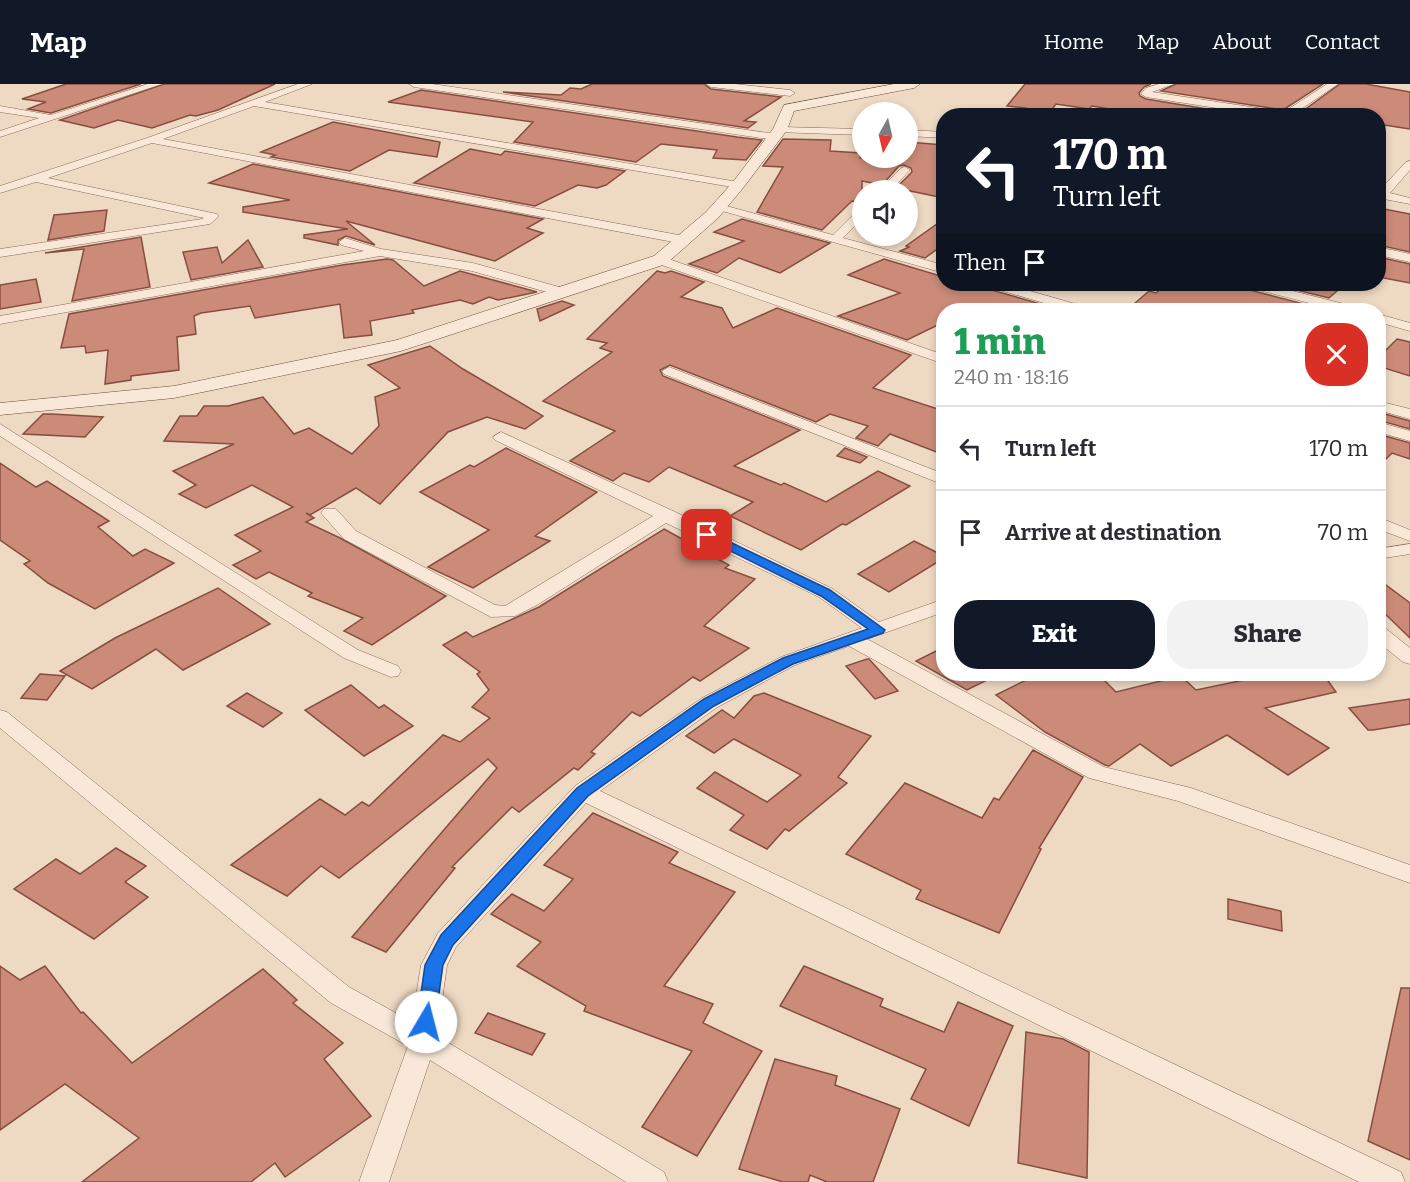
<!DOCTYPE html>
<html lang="en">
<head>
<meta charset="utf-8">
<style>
	:root { --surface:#fff; --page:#f2f2f3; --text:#2b2b33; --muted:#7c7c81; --line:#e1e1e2; --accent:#111827 }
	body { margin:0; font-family:Bitter,serif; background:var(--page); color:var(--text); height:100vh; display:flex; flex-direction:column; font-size:22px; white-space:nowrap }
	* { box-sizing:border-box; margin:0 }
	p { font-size:20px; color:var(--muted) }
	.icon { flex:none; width:33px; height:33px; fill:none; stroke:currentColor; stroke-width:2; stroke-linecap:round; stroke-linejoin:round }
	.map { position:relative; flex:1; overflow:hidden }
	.side { position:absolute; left:936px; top:219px; width:450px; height:378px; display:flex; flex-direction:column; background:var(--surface); border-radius:24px; box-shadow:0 3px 9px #0003 }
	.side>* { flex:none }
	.banner { position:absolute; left:936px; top:24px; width:450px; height:183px; border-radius:24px; box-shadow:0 3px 9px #0003; background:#111827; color:#fff; overflow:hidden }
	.needle { width:39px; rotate:188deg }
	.controls { position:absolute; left:852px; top:18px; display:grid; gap:12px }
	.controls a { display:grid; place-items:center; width:66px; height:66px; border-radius:50%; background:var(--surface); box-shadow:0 3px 9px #0003; font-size:30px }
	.pin { position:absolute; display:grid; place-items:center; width:51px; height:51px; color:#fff; margin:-26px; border-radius:12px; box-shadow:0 3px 9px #0006 }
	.me { position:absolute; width:66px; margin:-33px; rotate:8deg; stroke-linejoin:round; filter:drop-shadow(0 0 4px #0008) }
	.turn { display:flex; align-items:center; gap:21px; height:126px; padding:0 18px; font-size:27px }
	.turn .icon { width:78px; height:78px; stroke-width:2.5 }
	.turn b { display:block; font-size:42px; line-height:51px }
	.then { display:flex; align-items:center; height:57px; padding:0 18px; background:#0003; gap:12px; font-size:22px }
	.round { display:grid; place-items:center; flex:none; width:63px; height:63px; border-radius:24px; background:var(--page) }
	.overview { display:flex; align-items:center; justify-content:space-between; height:102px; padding:0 18px }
	h1 { font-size:36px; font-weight:800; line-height:45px; color:#1e9e55 }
	.cta { display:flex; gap:12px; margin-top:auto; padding:12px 18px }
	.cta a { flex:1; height:69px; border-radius:24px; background:var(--accent); color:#fff; font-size:24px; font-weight:800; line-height:69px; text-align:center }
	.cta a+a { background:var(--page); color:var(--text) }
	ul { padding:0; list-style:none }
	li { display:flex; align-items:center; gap:18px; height:84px; padding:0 18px; border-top:2px solid var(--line) }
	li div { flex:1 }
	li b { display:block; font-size:22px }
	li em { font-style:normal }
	header { display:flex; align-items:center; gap:36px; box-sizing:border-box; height:84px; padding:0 30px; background:var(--accent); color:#fff }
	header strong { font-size:28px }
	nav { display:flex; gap:33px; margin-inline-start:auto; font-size:21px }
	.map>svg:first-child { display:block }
	.building { fill:#cc8b79; stroke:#874e40; stroke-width:1.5 }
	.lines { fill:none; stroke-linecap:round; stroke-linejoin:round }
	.street-casing { stroke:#88695a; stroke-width:1 }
	.secondary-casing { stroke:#6a4b3d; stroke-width:1 }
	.street { fill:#f9e8d7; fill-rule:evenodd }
	.secondary { fill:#f9e8d7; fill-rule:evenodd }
	.route { fill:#1a73e8; stroke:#114b97; stroke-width:1.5 }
</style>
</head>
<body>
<header>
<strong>Map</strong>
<nav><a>Home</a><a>Map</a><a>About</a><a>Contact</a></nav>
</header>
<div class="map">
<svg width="1410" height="1098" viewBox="0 0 1410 1098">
	<rect width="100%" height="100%" fill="#eed9c3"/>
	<g class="building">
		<path d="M66 0H141L51 29 28 25 46 18 22 15Z"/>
		<path d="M164 0H275L218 26 196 32 190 31 152 44 118 36 94 44 60 36Z"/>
		<path d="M592 0H704L711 5 781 13 744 37 756 38 748 44 503 8 561 11 570 4 581 5Z"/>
		<path d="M1025 0H1151L1144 3 1139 9 1140 12 1146 15 1250 32H1152L1092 22 1089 25 1056 20 1047 32H1020L1026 24 1007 22Z"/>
		<path d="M1176 0H1323L1283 26 1161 7Z"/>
		<path d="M1340 0H1366L1410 8V45L1378 40V32H1296Z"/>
		<path d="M421 6 737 53 762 56 746 76 713 74 717 66 661 60 636 78 514 58 533 38 388 18Z"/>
		<path d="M333 38 440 58 437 73 389 66 350 87 271 73 275 71 261 68Z"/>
		<path d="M783 55 831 56 830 67 861 69 860 74H908V58L944 61V114L896 104 912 88 911 84 904 81 899 82 882 101 862 97V118L852 117 822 146 757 128 783 83 763 82Z"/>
		<path d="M470 65 501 71 505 67 625 87 606 101 597 104 578 101 535 122 414 99Z"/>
		<path d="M253 80 543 135 527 144 543 149 495 177 346 137 375 161 346 152 338 156V161L304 154V151L348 145 243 128V123L290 116 209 99Z"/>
		<path d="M1384 125 1410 130V168L1378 161V132Z"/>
		<path d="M107 126 104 147 48 156 54 131Z"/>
		<path d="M742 135 830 159 780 189 739 174 717 189 689 180 744 157 714 148Z"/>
		<path d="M944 135V160L925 174 900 167 909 163 906 162Z"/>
		<path d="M141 153 150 203 72 217 84 165 45 169Z"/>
		<path d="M248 156 263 183 191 196 183 168 217 163 222 179Z"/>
		<path d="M1378 173 1410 180V199L1378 193Z"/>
		<path d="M387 175 393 176 424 202 460 187 537 208 498 216 489 213 473 220 460 216 412 226 414 229 370 237 372 251 344 254 340 220 255 234 250 222 201 229 194 232 196 250 177 253 179 286 131 292V296L105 300 108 266 86 269 85 262 61 264 69 230 342 181Z"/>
		<path d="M884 175 944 193V200H986L988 205 1051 223V226H944V238L907 256 838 232 900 209 848 191Z"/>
		<path d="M657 187 665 189 671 187 704 198 681 213 722 224 733 244 777 224 911 271 873 304 944 327V371L890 350 878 362 856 354 868 342 830 330 816 338 670 281 660 286 663 292 800 346 734 382 781 401 784 399 826 418 878 387 910 402 846 441 842 440 801 466 730 432 753 418 669 383 649 398 624 389 613 397 570 377 615 347 543 317 612 268 600 264 607 259 587 255Z"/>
		<path d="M36 195 41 218 0 225V201Z"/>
		<path d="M1166 200H1244L1246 205 1319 224 1316 226H1236L1214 222 1208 226H1127L1149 207 1156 209Z"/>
		<path d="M1272 200H1345L1329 214Z"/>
		<path d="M562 217 574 221 540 237 537 225Z"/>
		<path d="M1397 255 1410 258V292L1378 282V274Z"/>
		<path d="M430 262 463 285 543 332 525 345 487 333 448 348 380 420 356 404 310 431 306 429 314 434 306 438 340 454 446 512 372 561 344 547 363 534 308 512 312 509 269 488 256 495 233 481 261 467 235 451 293 423 252 401 206 424 179 410 196 401 173 387 234 360 164 357 180 332H197L204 322H228L263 313 294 350 309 344 352 370 379 342 375 313 400 304 368 281Z"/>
		<path d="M1378 328 1410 337V345L1378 336Z"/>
		<path d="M43 330H52L103 333 85 353 23 350Z"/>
		<path d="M1378 350 1410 359V375L1392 369 1378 383Z"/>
		<path d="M506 364 597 408 535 452 550 457 473 504 428 483 489 446 420 408 470 381 474 383Z"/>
		<path d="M845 364 867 373 860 379 837 372Z"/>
		<path d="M0 379 36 403 47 397 109 437 98 443 133 472 145 465 174 479 95 525 48 499 24 480 30 477 0 456Z"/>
		<path d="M664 445 729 481 725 484 755 495 704 542 749 564 700 597 693 593 640 632 632 628 591 668 595 670 578 686 574 684 519 728 512 723 452 783 455 784 386 868 352 853 497 684 488 675 339 794 321 782 287 812 231 781 320 715 345 731 362 718 369 722 443 651 460 658 490 634 472 623 489 606 477 590 480 588 443 561 466 548 473 553 539 523Z"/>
		<path d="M914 457 944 472V474L889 508 858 490Z"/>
		<path d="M1378 495 1410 519V554L1378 523Z"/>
		<path d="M218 504 270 540 183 586 156 565 92 605 60 587 115 554Z"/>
		<path d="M944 563V590H999L967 606 916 577Z"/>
		<path d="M867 575H869L898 607 875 615 846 582Z"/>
		<path d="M40 590 65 592 47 616 21 614Z"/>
		<path d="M1038 590H1098L1116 608 1181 592 1196 606 1273 590H1323L1336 608 1265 624 1329 664 1288 691 1227 651 1171 682 1140 660 1109 682 1105 681 1045 648 996 611Z"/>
		<path d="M351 601 379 624 384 621 413 642 364 672 305 626Z"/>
		<path d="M247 609 282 629 263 643 227 622Z"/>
		<path d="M764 609 871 652 838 693 847 699 789 747 785 745 767 765 730 746 744 731 697 704 715 688 767 718 801 691 734 655 714 669 686 652 722 626 734 634 754 612Z"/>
		<path d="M1410 615V640L1373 646H1368L1349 624Z"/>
		<path d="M1033 666 1083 693 1039 764 1041 765 999 849 916 815 921 806 846 770 905 699 982 734 994 714 999 716Z"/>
		<path d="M593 729 678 768 669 779 735 808 664 902 713 920 703 939 762 967 697 1072 642 1043 692 967 584 927 586 922 517 882 541 858 491 830 512 810 544 827 573 795 544 781Z"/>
		<path d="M116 764 146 782 125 798 148 813 94 855 14 805 56 775 80 790Z"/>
		<path d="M1228 815 1281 827 1282 847 1228 835Z"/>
		<path d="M0 882 20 896 45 882 81 929 83 928 132 979 263 885 297 916 293 919 343 959 324 975 371 1032 285 1093 275 1079 251 1098H82L139 1054 65 1000 0 1046Z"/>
		<path d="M804 882 883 915 880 922 944 948 958 918 1013 942 969 1042 911 1015 926 985 780 922Z"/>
		<path d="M1401 904H1410V1076L1368 1057Z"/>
		<path d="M488 929 545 950 532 971 475 949Z"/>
		<path d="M1026 948 1063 955 1089 968 1087 1094 1018 1079Z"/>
		<path d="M775 975 837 992 835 1001 900 1025 873 1098H827L810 1091 808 1098H783L739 1085Z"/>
	</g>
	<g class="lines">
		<defs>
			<g id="street">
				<path d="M148 0H162L0 53V47L39 34 0 28V22L51 31Z"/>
				<path d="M298 0H312L265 18 738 98 744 101 738 104 254 22 163 55 684 152 690 156 684 160 152 59 48 94 217 130 219 132 210 140 0 173V165L202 135 204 134 36 98 0 109V102L147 54Z"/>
				<path d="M409 0H432L775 50 780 53 775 56 414 3Z"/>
				<path d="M706 0H735L790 6 795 9 790 12 711 3Z"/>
				<path d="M1159 0H1174L1152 8 1284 28 1327 0H1338L1291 32H1268L1146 13 1141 10 1146 4Z"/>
				<path d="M780 43 862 45V51L776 48V44Z"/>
				<path d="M908 46 944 48V54L908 52Z"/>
				<path d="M1410 77V86L1390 109 1410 114V120L1384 115 1378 118V108L1406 78Z"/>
				<path d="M905 83 910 86 891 106H880L901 84Z"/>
				<path d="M719 120 833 151 858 126 862 125V134L843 154 944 181V189L715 125V121Z"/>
				<path d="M345 154 381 165 473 179 566 205 568 208 561 212 472 187 380 172 0 240V232L364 167 341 161 339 158Z"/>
				<path d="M1378 163 1410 170V178L1378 171Z"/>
				<path d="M660 172 944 271V280L656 179 654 176Z"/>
				<path d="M988 200H1006L1086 223 1088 226H1068L989 203Z"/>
				<path d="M1246 200H1265L1356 223 1358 226H1337L1247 203Z"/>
				<path d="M1378 230 1410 239V247L1378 238Z"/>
				<path d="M669 283 944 390V401L664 290 662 287Z"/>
				<path d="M1378 317 1410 325V335L1378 326Z"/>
				<path d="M1378 338 1410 347V357L1378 348Z"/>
				<path d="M0 340 358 566 398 582 401 587 398 592 391 593 344 574 0 352Z"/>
				<path d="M501 348 673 427 833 505 879 538 944 515V528L867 555 1104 683 1191 704 1410 781V799L1178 717 1089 694 849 562 795 581 716 624 600 707 1401 1088 1405 1098H1359L586 719 456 863 447 881 437 952 664 1088 668 1098H626L430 976 389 1098H359L408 962 331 919 0 644V626L7 628 349 903 412 938 421 881 438 849 575 702 702 614 781 573 862 544 819 513 666 439 537 521 515 532 491 533 344 455 321 429 324 425H336L356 447 495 521 505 522 653 432 495 356 493 353Z"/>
				<path d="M1378 433 1410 446V457L1378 445Z"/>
				<path d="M1410 460V470L1378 475V465Z"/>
				<path d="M1378 542 1385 544 1410 564V580L1403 578 1378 558Z"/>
			</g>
			<path id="secondary" d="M894 0H920L914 4 794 27 787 46 743 104 718 134 666 180 401 267 174 314 0 331V319L174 302 397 256 654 172 706 128 733 98 773 45 784 21Z"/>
		</defs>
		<use href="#street" class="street-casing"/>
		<use href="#secondary" class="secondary-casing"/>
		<use href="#street" class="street"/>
		<use href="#secondary" class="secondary"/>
	</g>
	<path class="route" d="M707 447 830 506 885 546 883 549 793 580 714 622 588 712 453 861 443 881 435 938 433 944 426 946 419 944 417 938 425 881 441 851 577 704 704 615 783 574 868 545 821 512 702 453 700 451 702 448Z"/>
</svg>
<div class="controls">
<a><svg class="needle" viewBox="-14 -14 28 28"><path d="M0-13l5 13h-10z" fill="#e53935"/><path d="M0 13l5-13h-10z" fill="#7c7c81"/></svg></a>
<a><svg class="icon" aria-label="sound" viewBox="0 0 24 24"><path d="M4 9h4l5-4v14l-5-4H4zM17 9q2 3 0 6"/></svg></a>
</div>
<div class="pin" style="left:707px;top:451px;background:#d93025"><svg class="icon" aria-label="arrive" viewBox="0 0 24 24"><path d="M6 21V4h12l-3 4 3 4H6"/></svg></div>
<svg class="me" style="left:426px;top:938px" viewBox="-20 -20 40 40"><circle r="19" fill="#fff"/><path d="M0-13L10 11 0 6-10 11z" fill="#1a73e8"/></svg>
<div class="banner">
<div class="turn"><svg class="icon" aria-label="left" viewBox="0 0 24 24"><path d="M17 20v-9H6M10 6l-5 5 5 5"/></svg><div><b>170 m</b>Turn left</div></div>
<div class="then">Then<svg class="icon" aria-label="arrive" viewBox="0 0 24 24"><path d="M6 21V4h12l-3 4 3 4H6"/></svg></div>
</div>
<section class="side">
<div class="overview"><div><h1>1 min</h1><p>240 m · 18:16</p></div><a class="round" style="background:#d93025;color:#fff"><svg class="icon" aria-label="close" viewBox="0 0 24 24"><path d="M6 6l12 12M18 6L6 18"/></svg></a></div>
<ul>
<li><svg class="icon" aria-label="left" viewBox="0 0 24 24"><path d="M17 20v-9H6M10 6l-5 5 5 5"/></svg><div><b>Turn left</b></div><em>170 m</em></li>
<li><svg class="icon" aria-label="arrive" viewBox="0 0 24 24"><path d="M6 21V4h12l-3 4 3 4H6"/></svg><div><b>Arrive at destination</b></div><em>70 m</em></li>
</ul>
<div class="cta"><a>Exit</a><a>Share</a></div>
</section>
</div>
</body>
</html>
